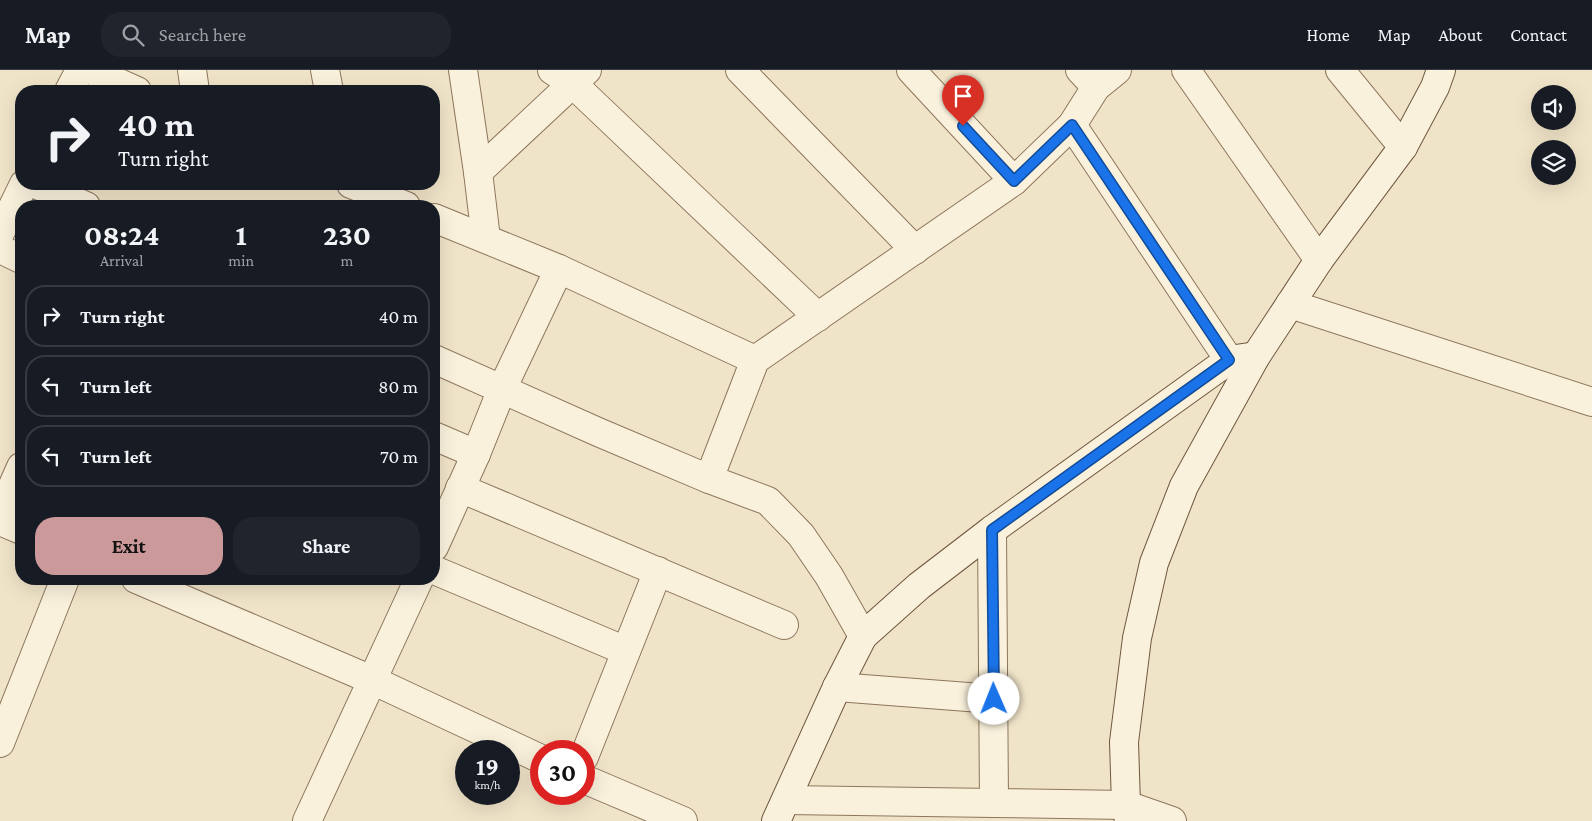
<!DOCTYPE html>
<html lang="en">
<head>
<meta charset="utf-8">
<style>
	:root { --surface:#171b24; --page:#20242c; --text:#f1f3f6; --muted:#9ea1a6; --line:#363941; --accent:#cc999b }
	body { margin:0; font-family:"Crimson Pro",serif; background:var(--page); color:var(--text); height:100vh; display:flex; flex-direction:column; font-size:19px; white-space:nowrap }
	* { box-sizing:border-box; margin:0 }
	p { font-size:16px; color:var(--muted) }
	.icon { flex:none; width:28px; height:28px; fill:none; stroke:currentColor; stroke-width:2; stroke-linecap:round; stroke-linejoin:round }
	.map { position:relative; flex:1; overflow:hidden }
	.drawer { position:absolute; left:15px; top:130px; width:425px; height:385px; display:flex; flex-direction:column; background:var(--surface); border-radius:20px; box-shadow:0 5px 20px #0002 }
	.drawer>* { flex:none }
	.hud { position:absolute; left:15px; top:15px; width:425px; height:105px; border-radius:20px; box-shadow:0 5px 20px #0002; background:#171b24; color:var(--text); overflow:hidden }
	.fabs { position:absolute; left:1531px; top:15px; display:grid; gap:10px }
	.fabs a { display:grid; place-items:center; width:45px; height:45px; border-radius:50%; background:var(--surface); box-shadow:0 5px 20px #0002; font-size:25px }
	.speed { position:absolute; left:455px; top:670px; display:flex; gap:10px; font-size:25px; font-weight:700; text-align:center }
	.speed>* { display:grid; place-content:center; width:65px; height:65px; border-radius:50%; background:var(--surface); box-shadow:0 5px 20px #0002; line-height:1 }
	.speed small { font-size:12px; font-weight:400 }
	.speed .limit { border:8px solid #d22; background:#fff; color:#111 }
	.pin { position:absolute; display:grid; place-items:center; width:42px; height:42px; color:#fff; margin:-51px -21px; border-radius:50% 50% 50% 0; rotate:-45deg; box-shadow:0 0 5px #0007 }
	.pin .icon { rotate:45deg }
	.me { position:absolute; width:55px; margin:-28px; rotate:359deg; stroke-linejoin:round; filter:drop-shadow(0 0 4px #0008) }
	.turn { display:flex; align-items:center; gap:18px; height:105px; padding:0 20px; font-size:22px }
	.turn .icon { width:65px; height:65px; stroke-width:2.5 }
	.turn b { display:block; font-size:35px; line-height:42px }
	.eta { display:flex; justify-content:space-evenly; align-items:center; height:85px; text-align:center }
	.eta b { font-size:30px; font-weight:700; line-height:35px }
	.action { display:flex; gap:10px; margin-top:auto; padding:10px 20px }
	.action a { flex:1; height:58px; border-radius:20px; background:var(--accent); color:#111; font-size:20px; font-weight:700; line-height:58px; text-align:center }
	.action a+a { background:var(--page); color:var(--text) }
	ul { padding:0; list-style:none }
	li { display:flex; align-items:center; gap:15px; height:62px; margin:0 10px 8px; padding:0 10px; border:2px solid var(--line); border-radius:20px }
	li div { flex:1 }
	li b { display:block; font-size:19px }
	li em { font-style:normal }
	header { display:flex; align-items:center; gap:30px; box-sizing:border-box; height:70px; padding:0 25px; background:var(--surface); border-bottom:1px solid var(--line) }
	header strong { font-size:24px }
	nav { display:flex; gap:28px; margin-inline-start:auto; font-size:18px }
	.search { width:350px; height:45px; background:var(--page); display:flex; align-items:center; gap:12px; box-sizing:border-box; padding:0 18px; border-radius:20px; color:var(--muted); font-size:19px }
	.map>svg:first-child { display:block }
	.lines { fill:none; stroke-linecap:round; stroke-linejoin:round }
	.street-casing { stroke:#8d765c; stroke-width:30 }
	.secondary-casing { stroke:#6f573f; stroke-width:30 }
	.street { stroke:#faf1dc; stroke-width:28 }
	.secondary { stroke:#faf1dc; stroke-width:28 }
	.route-casing { stroke:#114b97; stroke-width:12 }
	.route { stroke:#1a73e8; stroke-width:9 }
</style>
</head>
<body>
<header>
<strong>Map</strong>
<div class="search"><svg class="icon" aria-label="search" viewBox="0 0 24 24"><circle cx="10" cy="10" r="6"/><path d="M15 15l6 6"/></svg>Search here</div>
<nav><a>Home</a><a>Map</a><a>About</a><a>Contact</a></nav>
</header>
<div class="map">
<svg width="1592" height="751" viewBox="0 0 1592 751">
	<rect width="100%" height="100%" fill="#f0e4c8"/>
	<g class="lines">
		<defs>
			<g id="street">
				<path d="M90 0 137 21"/>
				<path d="M192 0 195 21"/>
				<path d="M325 0 329 21"/>
				<path d="M463 0 478 102"/>
				<path d="M552 0 573 14 818 247"/>
				<path d="M740 0 915 180"/>
				<path d="M911 0 1014 111"/>
				<path d="M1080 0 1096 17"/>
				<path d="M1186 0 1319 190"/>
				<path d="M1340 0 1403 77"/>
				<path d="M69 21 80 0"/>
				<path d="M1072 55 1229 290"/>
				<path d="M35 114 86 136"/>
				<path d="M351 114 406 136"/>
				<path d="M434 148 559 199 755 290"/>
				<path d="M0 163 24 114"/>
				<path d="M486 169 478 102 587 0"/>
				<path d="M0 179 21 189"/>
				<path d="M1290 234 1592 332"/>
				<path d="M434 289 598 362 709 409"/>
				<path d="M434 366 476 384"/>
				<path d="M460 418 784 555"/>
				<path d="M0 445 21 397"/>
				<path d="M0 451 21 460"/>
				<path d="M992 460 994 733 1126 735 1172 751"/>
				<path d="M434 477 476 384 502 319 559 199"/>
				<path d="M434 500 626 581"/>
				<path d="M136 509 372 610 541 689"/>
				<path d="M863 566 829 506 801 465 768 431 709 409 755 290 1014 111 1072 55 1096 17 1117 0"/>
				<path d="M837 617 994 629"/>
				<path d="M0 673 65 509"/>
				<path d="M584 687 658 501"/>
				<path d="M584 709 683 751"/>
				<path d="M786 730 994 733"/>
				<path d="M307 751 419 509"/>
			</g>
			<g id="secondary">
				<path d="M776 751 837 617 863 566 919 516 992 460 1229 290 1256 286"/>
				<path d="M1129 751 1126 735 1124 672 1137 568 1154 493 1184 416 1256 286 1319 190 1403 77 1435 17 1441 0"/>
			</g>
		</defs>
		<use href="#street" class="street-casing"/>
		<use href="#secondary" class="secondary-casing"/>
		<use href="#street" class="street"/>
		<use href="#secondary" class="secondary"/>
	</g>
	<g class="lines">
		<defs>
			<path id="route" d="M963 56 1014 111 1072 55 1229 290 992 460 994 629"/>
		</defs>
		<use href="#route" class="route-casing"/>
		<use href="#route" class="route"/>
	</g>
</svg>
<div class="fabs">
<a><svg class="icon" aria-label="sound" viewBox="0 0 24 24"><path d="M4 9h4l5-4v14l-5-4H4zM17 9q2 3 0 6"/></svg></a>
<a><svg class="icon" aria-label="layers" viewBox="0 0 24 24"><path d="M12 4l9 5-9 5-9-5zM3 14l9 5 9-5"/></svg></a>
</div>
<div class="speed"><div>19<small>km/h</small></div><div class="limit">30</div></div>
<div class="pin" style="left:963px;top:56px;background:#d93025"><svg class="icon" aria-label="arrive" viewBox="0 0 24 24"><path d="M6 21V4h12l-3 4 3 4H6"/></svg></div>
<svg class="me" style="left:994px;top:629px" viewBox="-20 -20 40 40"><circle r="19" fill="#fff"/><path d="M0-13L10 11 0 6-10 11z" fill="#1a73e8"/></svg>
<div class="hud">
<div class="turn"><svg class="icon" aria-label="right" viewBox="0 0 24 24"><path d="M7 20v-9h11M14 6l5 5-5 5"/></svg><div><b>40 m</b>Turn right</div></div>
</div>
<section class="drawer">
<div class="eta">
<div><b>08:24</b><p>Arrival</p></div>
<div><b>1</b><p>min</p></div>
<div><b>230</b><p>m</p></div>
</div>
<ul>
<li><svg class="icon" aria-label="right" viewBox="0 0 24 24"><path d="M7 20v-9h11M14 6l5 5-5 5"/></svg><div><b>Turn right</b></div><em>40 m</em></li>
<li><svg class="icon" aria-label="left" viewBox="0 0 24 24"><path d="M17 20v-9H6M10 6l-5 5 5 5"/></svg><div><b>Turn left</b></div><em>80 m</em></li>
<li><svg class="icon" aria-label="left" viewBox="0 0 24 24"><path d="M17 20v-9H6M10 6l-5 5 5 5"/></svg><div><b>Turn left</b></div><em>70 m</em></li>
</ul>
<div class="action"><a>Exit</a><a>Share</a></div>
</section>
</div>
</body>
</html>
